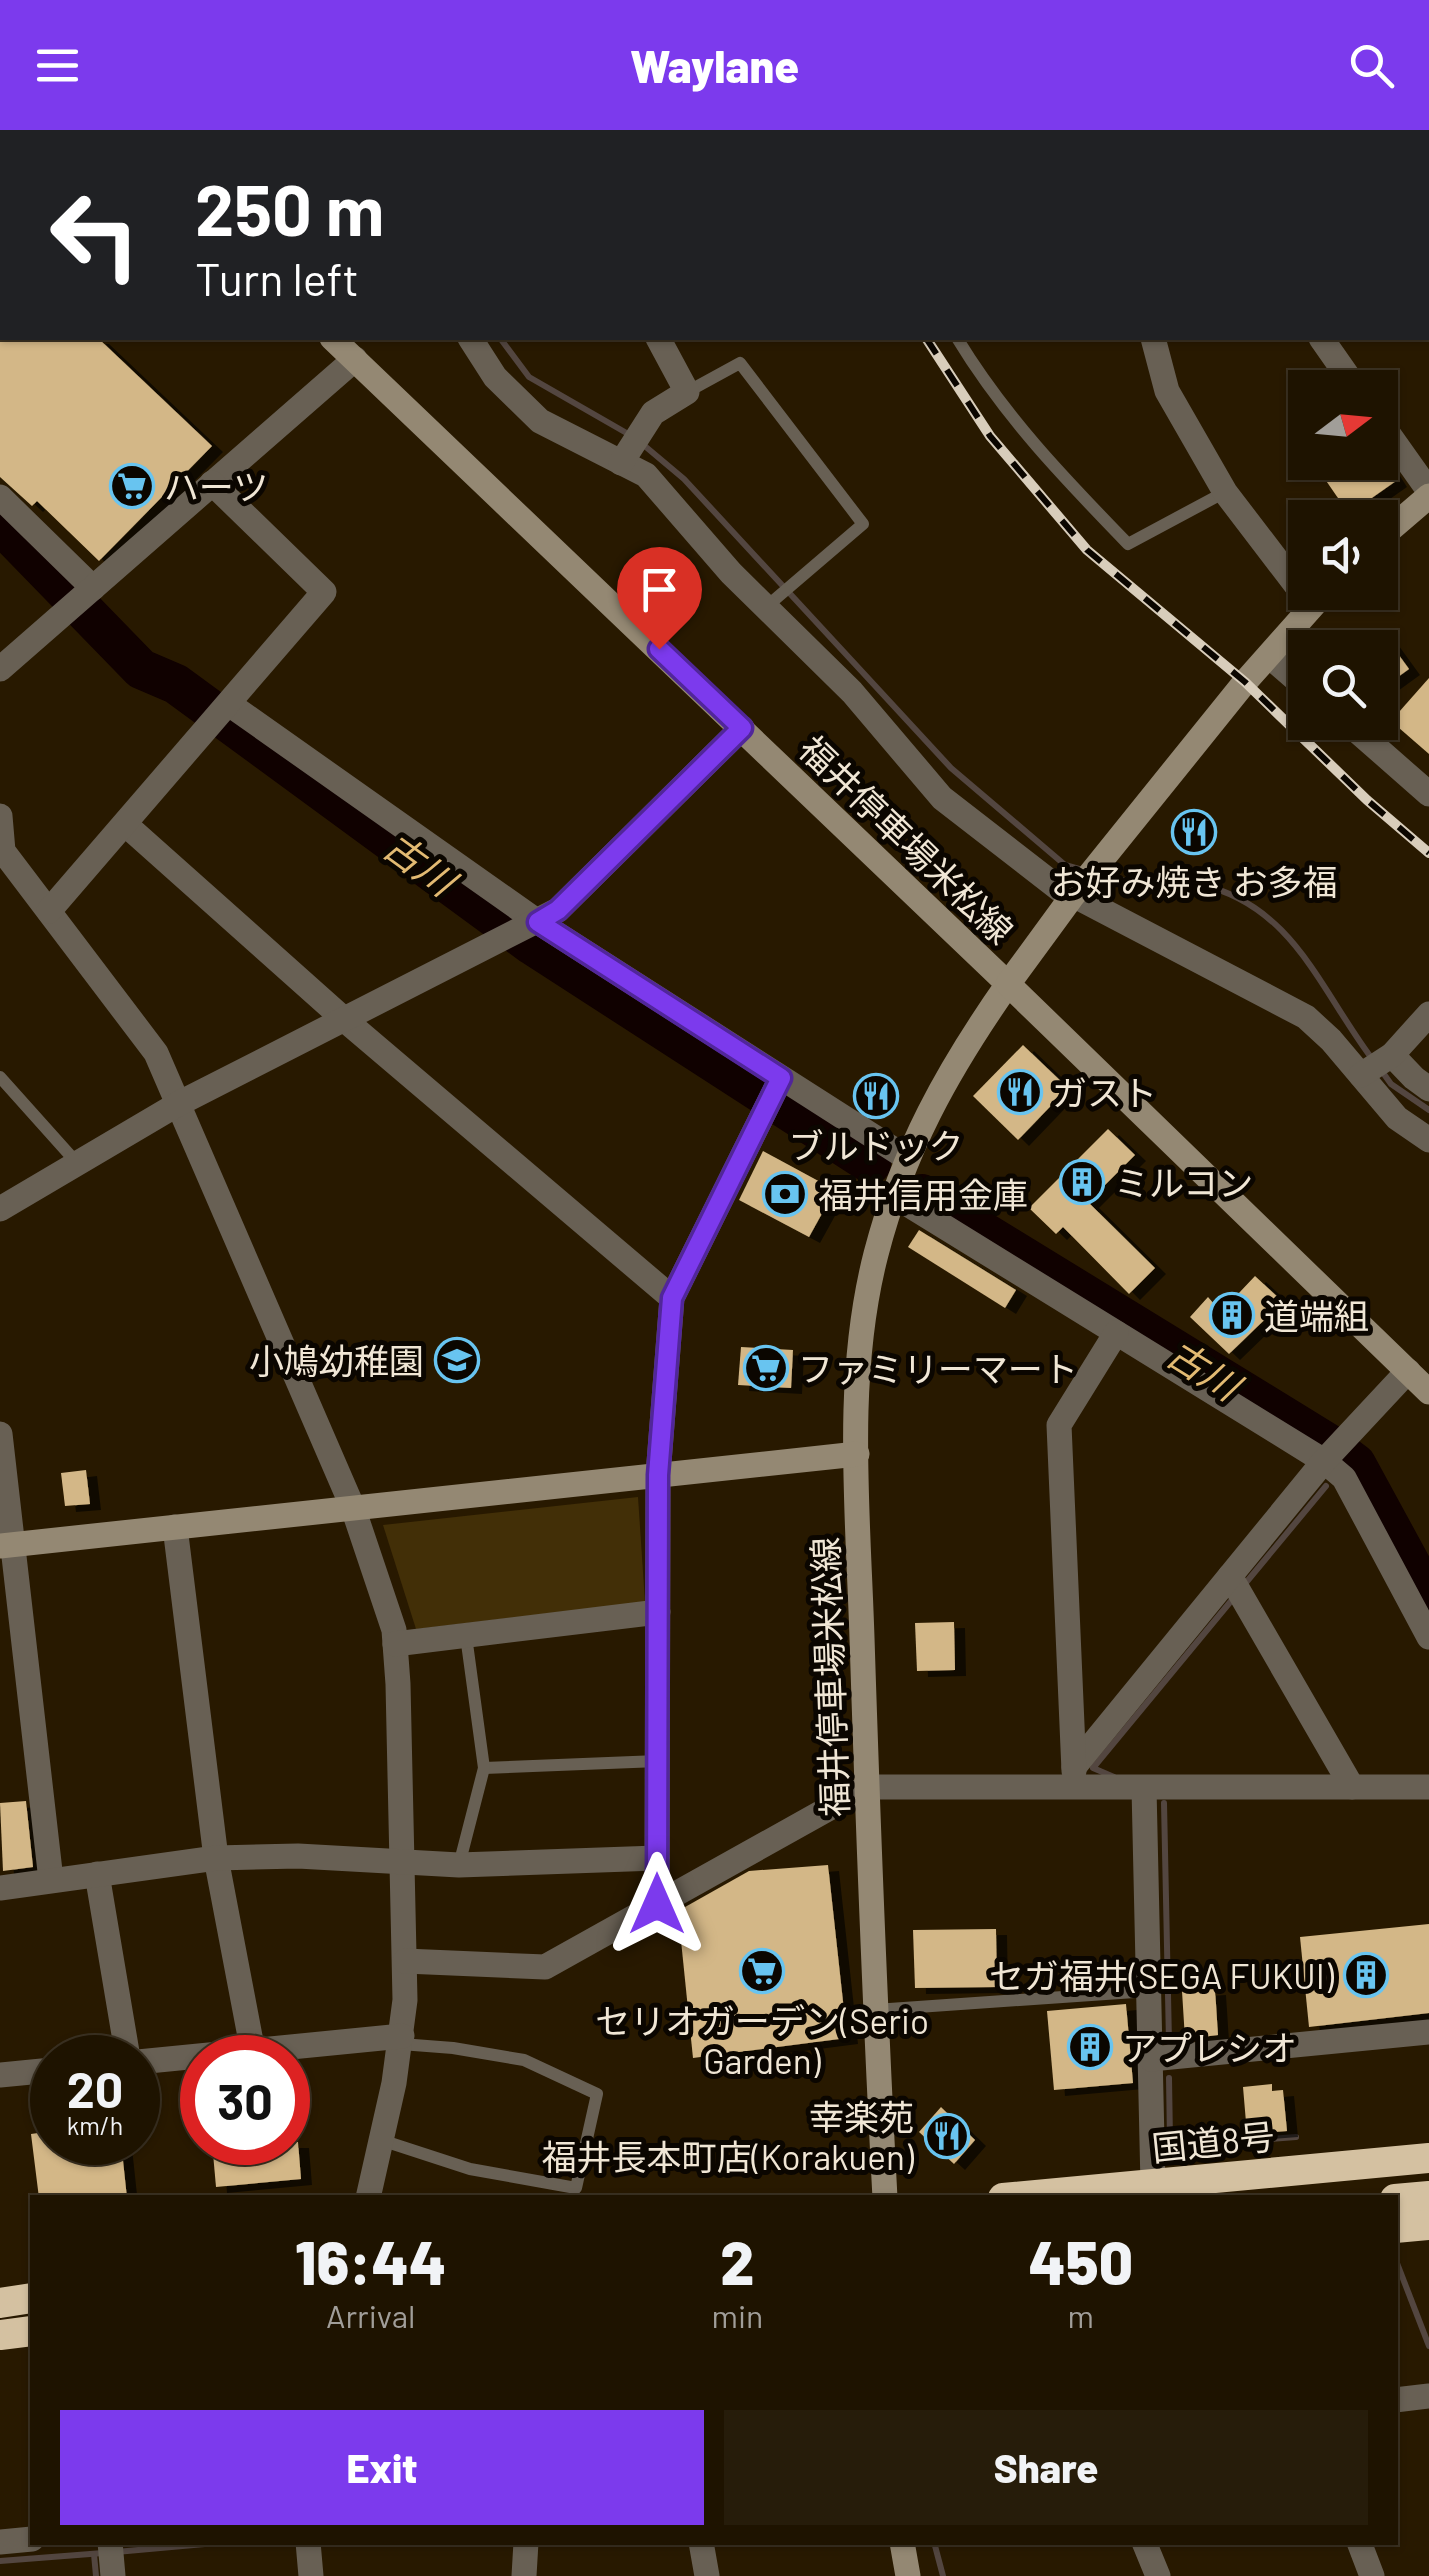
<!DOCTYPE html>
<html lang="en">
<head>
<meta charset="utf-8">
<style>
	:root { --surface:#1e1300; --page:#261c0a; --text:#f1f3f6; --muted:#a19e99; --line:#3c3222; --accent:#7c3aed }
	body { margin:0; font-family:Barlow,"Noto Sans JP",sans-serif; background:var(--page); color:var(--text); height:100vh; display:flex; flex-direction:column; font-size:38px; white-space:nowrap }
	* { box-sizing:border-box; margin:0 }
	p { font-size:32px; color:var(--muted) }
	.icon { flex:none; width:55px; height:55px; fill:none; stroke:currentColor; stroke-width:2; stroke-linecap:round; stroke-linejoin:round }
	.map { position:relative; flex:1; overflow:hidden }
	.side { position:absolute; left:30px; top:2065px; width:1368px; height:350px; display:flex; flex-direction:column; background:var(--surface); border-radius:0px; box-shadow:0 2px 8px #0004,0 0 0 2px var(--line) }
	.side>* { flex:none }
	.hud { position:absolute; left:0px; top:0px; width:1430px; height:210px; box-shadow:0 2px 8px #0004,0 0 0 2px var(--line); background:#202124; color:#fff; overflow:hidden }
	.needle { width:65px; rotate:74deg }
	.tools { position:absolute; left:1288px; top:240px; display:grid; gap:20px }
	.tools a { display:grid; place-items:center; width:110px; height:110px; border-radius:0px; background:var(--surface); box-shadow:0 2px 8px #0004,0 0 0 2px var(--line); font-size:50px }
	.speed { position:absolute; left:30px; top:1905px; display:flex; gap:20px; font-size:50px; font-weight:700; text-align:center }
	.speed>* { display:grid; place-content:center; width:130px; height:130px; border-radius:50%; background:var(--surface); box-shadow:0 2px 8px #0004,0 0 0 2px var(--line); line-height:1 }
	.speed small { font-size:25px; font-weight:400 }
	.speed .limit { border:15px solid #d22; background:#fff; color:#111 }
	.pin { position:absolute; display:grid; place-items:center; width:85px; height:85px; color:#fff; margin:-102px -42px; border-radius:50% 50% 50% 0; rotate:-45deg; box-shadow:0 0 10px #0007 }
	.pin .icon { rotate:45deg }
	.me { position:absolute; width:110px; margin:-55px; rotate:0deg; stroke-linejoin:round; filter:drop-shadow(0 0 8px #0008) }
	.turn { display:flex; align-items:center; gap:35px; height:210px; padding:0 30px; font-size:45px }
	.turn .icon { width:130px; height:130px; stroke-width:2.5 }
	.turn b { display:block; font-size:70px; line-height:85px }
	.eta { display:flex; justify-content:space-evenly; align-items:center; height:170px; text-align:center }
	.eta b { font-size:60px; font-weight:800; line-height:70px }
	.action { display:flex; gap:20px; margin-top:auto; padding:20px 30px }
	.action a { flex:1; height:115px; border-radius:0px; background:var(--accent); color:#fff; font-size:40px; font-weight:800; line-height:115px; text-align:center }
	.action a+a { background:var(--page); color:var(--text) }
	header { display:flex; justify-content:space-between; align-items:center; height:130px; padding:0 30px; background:var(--accent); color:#fff; font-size:45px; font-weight:800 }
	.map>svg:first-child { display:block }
	.green { fill:#422f07 }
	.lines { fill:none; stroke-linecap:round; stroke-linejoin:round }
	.stream { stroke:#534640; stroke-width:6 }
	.river { stroke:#100100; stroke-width:40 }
	.building { fill:#d3b787; filter:url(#shadow) }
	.lane { stroke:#686054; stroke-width:12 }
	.street { stroke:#686054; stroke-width:25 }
	.secondary { stroke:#948873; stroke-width:25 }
	.highway { stroke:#d4c1a1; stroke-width:30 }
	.rail-casing { stroke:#d8cdbb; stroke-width:10 }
	.rail { stroke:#0b0600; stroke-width:6; stroke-dasharray:19; stroke-linecap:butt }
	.route-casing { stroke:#51269a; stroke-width:25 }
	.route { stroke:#7c3aed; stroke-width:18 }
	.labels { text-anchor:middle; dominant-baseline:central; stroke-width:10; stroke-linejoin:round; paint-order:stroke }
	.poi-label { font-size:35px; fill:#f0e6d5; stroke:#0b0600; text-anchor:start }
	.street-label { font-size:35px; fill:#f0e6d5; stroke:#0b0600 }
	.water-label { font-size:38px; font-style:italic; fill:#e2ba72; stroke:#0b0600 }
</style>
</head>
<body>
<header><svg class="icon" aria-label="menu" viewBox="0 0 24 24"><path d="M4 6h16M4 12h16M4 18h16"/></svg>Waylane<svg class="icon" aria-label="search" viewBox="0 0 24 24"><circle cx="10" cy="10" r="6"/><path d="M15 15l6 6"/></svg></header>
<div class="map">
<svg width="1429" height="2446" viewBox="0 0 1429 2446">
	<defs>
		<filter id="shadow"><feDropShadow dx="11" dy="6" stdDeviation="0" flood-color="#0009"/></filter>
	</defs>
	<rect width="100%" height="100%" fill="#281900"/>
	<path class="green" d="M638 1367 645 1472 416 1499 383 1395Z"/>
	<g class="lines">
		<g class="stream">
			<path d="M331 0 333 2"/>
			<path d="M500 208 529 247 630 305"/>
			<path d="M640 312 684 349 951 638 1065 735 1086 741"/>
			<path d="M1098 744C1108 746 1118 750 1128 751 1151 754 1176 749 1198 754 1293 774 1320 860 1373 930"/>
			<path d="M1381 940 1391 954 1429 980"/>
			<path d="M1244 1455 1326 1356"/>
			<path d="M1114 1647 1093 1638 1236 1465"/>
			<path d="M1164 1673 1169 1912"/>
			<path d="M1169 1948 1170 2011 1178 2016 1296 2007"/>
			<path d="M1395 2128 1429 2216"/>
			<path d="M934 2412 943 2446"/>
			<path d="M116 2422 227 2412"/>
			<path d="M94 2424 96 2446"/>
			<path d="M0 2431 103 2423"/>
		</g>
		<g class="river">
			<path d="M0 394 141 539 176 554 532 815 871 1034"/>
			<path d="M922 1064 1331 1315 1356 1334 1429 1468"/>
		</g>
	</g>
	<g class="building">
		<path d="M0 208H98L212 316 99 431 37 371 32 376 0 347Z"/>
		<path d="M1327 332H1384L1396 351 1349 384 1318 339Z"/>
		<path d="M1380 499 1409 539 1380 560Z"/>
		<path d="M1429 548V624L1391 591Z"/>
		<path d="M1023 915 1068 958 1018 1010 973 966Z"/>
		<path d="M1108 999 1135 1025 1088 1072 1155 1138 1129 1164 1063 1097 1056 1104 1029 1078Z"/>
		<path d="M763 1021 835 1060 809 1107 739 1070Z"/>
		<path d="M919 1100 1016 1160 1005 1178 908 1117Z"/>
		<path d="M1255 1146 1283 1172 1229 1224 1190 1187 1208 1167 1221 1182Z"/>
		<path d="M741 1217 793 1220 791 1258 738 1255Z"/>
		<path d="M86 1340 90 1374 65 1376 61 1343Z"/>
		<path d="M954 1492 955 1540 917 1541 915 1493Z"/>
		<path d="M26 1671 33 1737 3 1741 0 1673Z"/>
		<path d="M828 1735 847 1908 693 1928 678 1781 749 1741Z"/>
		<path d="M1429 1794V1883L1309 1897 1300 1807Z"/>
		<path d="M996 1799 997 1857 915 1858 913 1800Z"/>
		<path d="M1215 1859 1218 1905 1185 1909 1182 1861Z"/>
		<path d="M1126 1874 1133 1953 1054 1960 1047 1881Z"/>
		<path d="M1272 1954V1961L1283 1960 1287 2001 1247 2004 1243 1957Z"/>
		<path d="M941 1977 975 2010 954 2034 919 2002Z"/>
		<path d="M52 2001V2012H121L127 2068H39L31 2004Z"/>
		<path d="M212 2012H298L301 2049 216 2057Z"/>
	</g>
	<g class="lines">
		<g class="lane">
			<path d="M227 2 229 0"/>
			<path d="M957 208C1005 287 1064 348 1128 414L1225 362"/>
			<path d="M687 262 740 233 863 394 766 477"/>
			<path d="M0 947 77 1033"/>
			<path d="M484 1638 658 1631"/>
			<path d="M459 1735 484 1638 466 1506"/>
			<path d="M875 1880 1149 1861"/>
			<path d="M381 2010 470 2039 576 2058 597 1964 524 1930 453 1918 401 1914"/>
		</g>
		<g class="street">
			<path d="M298 0 300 2"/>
			<path d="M553 0 554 2"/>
			<path d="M704 0 706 2"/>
			<path d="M851 0 852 2"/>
			<path d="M1098 0 1099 2"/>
			<path d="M1265 0V2"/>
			<path d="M96 2 98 0"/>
			<path d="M761 2 766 0"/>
			<path d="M1428 18 1429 17"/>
			<path d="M0 102 2 99"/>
			<path d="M470 208 495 247 540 291 646 345 731 443 852 562 942 668 1071 768"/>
			<path d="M1153 208 1167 261 1225 362 1312 476"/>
			<path d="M1321 208 1356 258"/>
			<path d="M1380 292 1429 361"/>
			<path d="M621 333 653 283 687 262 658 208"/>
			<path d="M0 367 93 458"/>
			<path d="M1269 526 1305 557"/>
			<path d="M0 539 355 229"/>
			<path d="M229 574 538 792 907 1028"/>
			<path d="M1347 592 1429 664"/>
			<path d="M0 686 3 721 156 923 353 1378 394 1500 398 1554 405 1870 394 1953 368 2068"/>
			<path d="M125 694 346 891 672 1168"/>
			<path d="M1073 765 1306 887 1331 910 1397 988 1429 1010"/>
			<path d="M49 781 324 462 212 353"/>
			<path d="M1392 925 1414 948 1429 959"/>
			<path d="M1361 945 1392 925 1429 884"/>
			<path d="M893 1065 1324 1331 1344 1348 1429 1507"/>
			<path d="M0 1079 178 974 558 780 742 598"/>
			<path d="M0 1304 51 1750"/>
			<path d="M175 1397 216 1728 253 1922"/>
			<path d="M1230 1446 1352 1657"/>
			<path d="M395 1514 658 1482"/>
			<path d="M1074 1637 1324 1331 1408 1241"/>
			<path d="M1074 1641 1059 1295 1116 1203"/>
			<path d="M1144 1658 1153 2055"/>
			<path d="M97 1744 128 1928"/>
			<path d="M0 1758 216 1728 298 1726 459 1735 657 1728"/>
			<path d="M657 1774 658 1345 672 1168 781 948"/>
			<path d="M405 1831 545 1837 867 1657H1429"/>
			<path d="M1151 1929 1429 1902"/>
			<path d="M138 1932 402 1906"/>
			<path d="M0 1945 52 1940"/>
			<path d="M1395 2270 1429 2266"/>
			<path d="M0 2412 32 2409"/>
			<path d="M110 2412 113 2446"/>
			<path d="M308 2412 311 2446"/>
			<path d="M701 2412 707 2446"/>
			<path d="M1144 2412 1158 2446"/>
			<path d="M1359 2412 1372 2446"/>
			<path d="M524 2446 526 2412"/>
		</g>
		<g class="secondary">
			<path d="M114 0 117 2"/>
			<path d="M332 208 1008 854C947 941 903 1020 876 1124 844 1248 858 1381 862 1508 868 1695 875 1881 885 2068"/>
			<path d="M1380 408 1429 366"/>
			<path d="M1325 462 1245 552 1071 768 1008 854 1429 1262"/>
			<path d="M0 1416 857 1324"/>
			<path d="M902 2412 908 2446"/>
		</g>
		<g class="highway">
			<path d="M1003 2068 1429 2028"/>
			<path d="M1395 2069 1429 2066"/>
			<path d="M1395 2098 1429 2095"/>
			<path d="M0 2173 32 2168"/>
			<path d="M0 2205 32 2201"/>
		</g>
		<defs>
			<g id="rail">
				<path d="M806 0 808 2"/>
				<path d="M926 208 990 306 1087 420 1245 552 1367 670 1429 723"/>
			</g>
		</defs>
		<use href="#rail" class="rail-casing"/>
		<use href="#rail" class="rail"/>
	</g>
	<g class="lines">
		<defs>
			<path id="route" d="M657 1774 658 1345 672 1168 781 948 538 792 558 780 742 598 659 519"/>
		</defs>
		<use href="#route" class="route-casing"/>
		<use href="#route" class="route"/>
	</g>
	<defs>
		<symbol id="supermarket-ring" viewBox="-11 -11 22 22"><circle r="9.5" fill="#0b0600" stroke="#68c4f0" stroke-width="1.5"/><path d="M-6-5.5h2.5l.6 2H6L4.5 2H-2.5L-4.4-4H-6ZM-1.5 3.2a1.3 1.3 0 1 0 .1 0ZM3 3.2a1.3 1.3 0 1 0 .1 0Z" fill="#68c4f0"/></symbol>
		<symbol id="restaurant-ring" viewBox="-11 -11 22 22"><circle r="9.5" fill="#0b0600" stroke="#68c4f0" stroke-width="1.5"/><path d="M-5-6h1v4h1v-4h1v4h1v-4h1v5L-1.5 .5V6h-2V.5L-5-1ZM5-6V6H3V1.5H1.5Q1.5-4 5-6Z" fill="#68c4f0"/></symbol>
		<symbol id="building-ring" viewBox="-11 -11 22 22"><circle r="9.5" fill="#0b0600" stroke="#68c4f0" stroke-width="1.5"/><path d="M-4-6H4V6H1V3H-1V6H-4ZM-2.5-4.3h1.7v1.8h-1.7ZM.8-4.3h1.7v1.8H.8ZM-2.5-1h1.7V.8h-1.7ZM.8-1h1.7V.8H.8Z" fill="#68c4f0"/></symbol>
		<symbol id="bank-ring" viewBox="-11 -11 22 22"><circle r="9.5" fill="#0b0600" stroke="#68c4f0" stroke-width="1.5"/><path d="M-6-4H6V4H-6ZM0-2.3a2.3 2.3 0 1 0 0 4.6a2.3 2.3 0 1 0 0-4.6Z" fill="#68c4f0"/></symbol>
		<symbol id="school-ring" viewBox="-11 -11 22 22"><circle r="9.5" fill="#0b0600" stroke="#68c4f0" stroke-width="1.5"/><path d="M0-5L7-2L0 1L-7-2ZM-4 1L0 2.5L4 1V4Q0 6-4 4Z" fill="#68c4f0"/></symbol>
	</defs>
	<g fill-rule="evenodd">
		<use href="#supermarket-ring" x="107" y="331" width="50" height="50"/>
		<use href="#restaurant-ring" x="1169" y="677" width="50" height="50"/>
		<use href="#restaurant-ring" x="995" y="937" width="50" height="50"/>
		<use href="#restaurant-ring" x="851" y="941" width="50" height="50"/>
		<use href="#building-ring" x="1057" y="1027" width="50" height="50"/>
		<use href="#bank-ring" x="760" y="1039" width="50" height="50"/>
		<use href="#building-ring" x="1207" y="1160" width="50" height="50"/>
		<use href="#school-ring" x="432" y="1205" width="50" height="50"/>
		<use href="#supermarket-ring" x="741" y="1213" width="50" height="50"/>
		<use href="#supermarket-ring" x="737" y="1816" width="50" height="50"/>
		<use href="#building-ring" x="1341" y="1820" width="50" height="50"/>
		<use href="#building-ring" x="1065" y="1892" width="50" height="50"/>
		<use href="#restaurant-ring" x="922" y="1981" width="50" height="50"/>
	</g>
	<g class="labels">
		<g class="poi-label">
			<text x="164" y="356">ハーツ</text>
			<text x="1194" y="751" text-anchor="middle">お好み焼き お多福</text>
			<text x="1052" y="962">ガスト</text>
			<text x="876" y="1015" text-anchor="middle">ブルドック</text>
			<text x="1114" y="1052">ミルコン</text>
			<text x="818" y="1064">福井信用金庫</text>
			<text x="1264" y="1185">道端組</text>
			<text x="424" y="1230" text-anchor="end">小鳩幼稚園</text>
			<text x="798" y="1238">ファミリーマート</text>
			<text x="1334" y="1845" text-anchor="end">セガ福井(SEGA FUKUI)</text>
			<text x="762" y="1890" text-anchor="middle">セリオガーデン(Serio<tspan x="762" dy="40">Garden)</tspan></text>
			<text x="1122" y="1917">アプレシオ</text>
			<text x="914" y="1986" text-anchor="end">幸楽苑<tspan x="914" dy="40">福井長本町店(Korakuen)</tspan></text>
		</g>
		<g class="street-label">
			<text transform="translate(907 709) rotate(44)">福井停車場米松線</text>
			<text transform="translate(829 1547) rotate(-92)">福井停車場米松線</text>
			<text transform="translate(1213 2011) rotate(-6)">国道8号</text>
		</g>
		<g class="water-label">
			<text transform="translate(420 733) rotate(36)">古川</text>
			<text transform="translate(1204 1239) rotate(32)">古川</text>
		</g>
	</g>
</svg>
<div class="tools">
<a><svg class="needle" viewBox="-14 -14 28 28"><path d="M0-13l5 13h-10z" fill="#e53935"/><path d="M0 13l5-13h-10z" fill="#a19e99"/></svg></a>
<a><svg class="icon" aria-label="sound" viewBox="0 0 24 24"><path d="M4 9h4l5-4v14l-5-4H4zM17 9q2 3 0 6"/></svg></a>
<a><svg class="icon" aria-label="search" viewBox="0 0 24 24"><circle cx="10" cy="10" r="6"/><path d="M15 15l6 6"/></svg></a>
</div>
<div class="speed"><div>20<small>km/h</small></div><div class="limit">30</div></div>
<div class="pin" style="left:659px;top:519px;background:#d93025"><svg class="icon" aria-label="arrive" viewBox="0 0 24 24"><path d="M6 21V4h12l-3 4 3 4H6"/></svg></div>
<svg class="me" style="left:657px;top:1774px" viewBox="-20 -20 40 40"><path d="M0-17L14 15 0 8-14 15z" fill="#7c3aed" stroke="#fff" stroke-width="4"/></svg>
<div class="hud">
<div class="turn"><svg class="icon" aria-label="left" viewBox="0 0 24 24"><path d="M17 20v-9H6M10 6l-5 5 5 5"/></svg><div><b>250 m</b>Turn left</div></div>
</div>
<section class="side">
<div class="eta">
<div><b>16:44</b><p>Arrival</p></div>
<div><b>2</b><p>min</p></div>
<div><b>450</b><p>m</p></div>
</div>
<div class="action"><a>Exit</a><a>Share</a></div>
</section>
</div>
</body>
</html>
